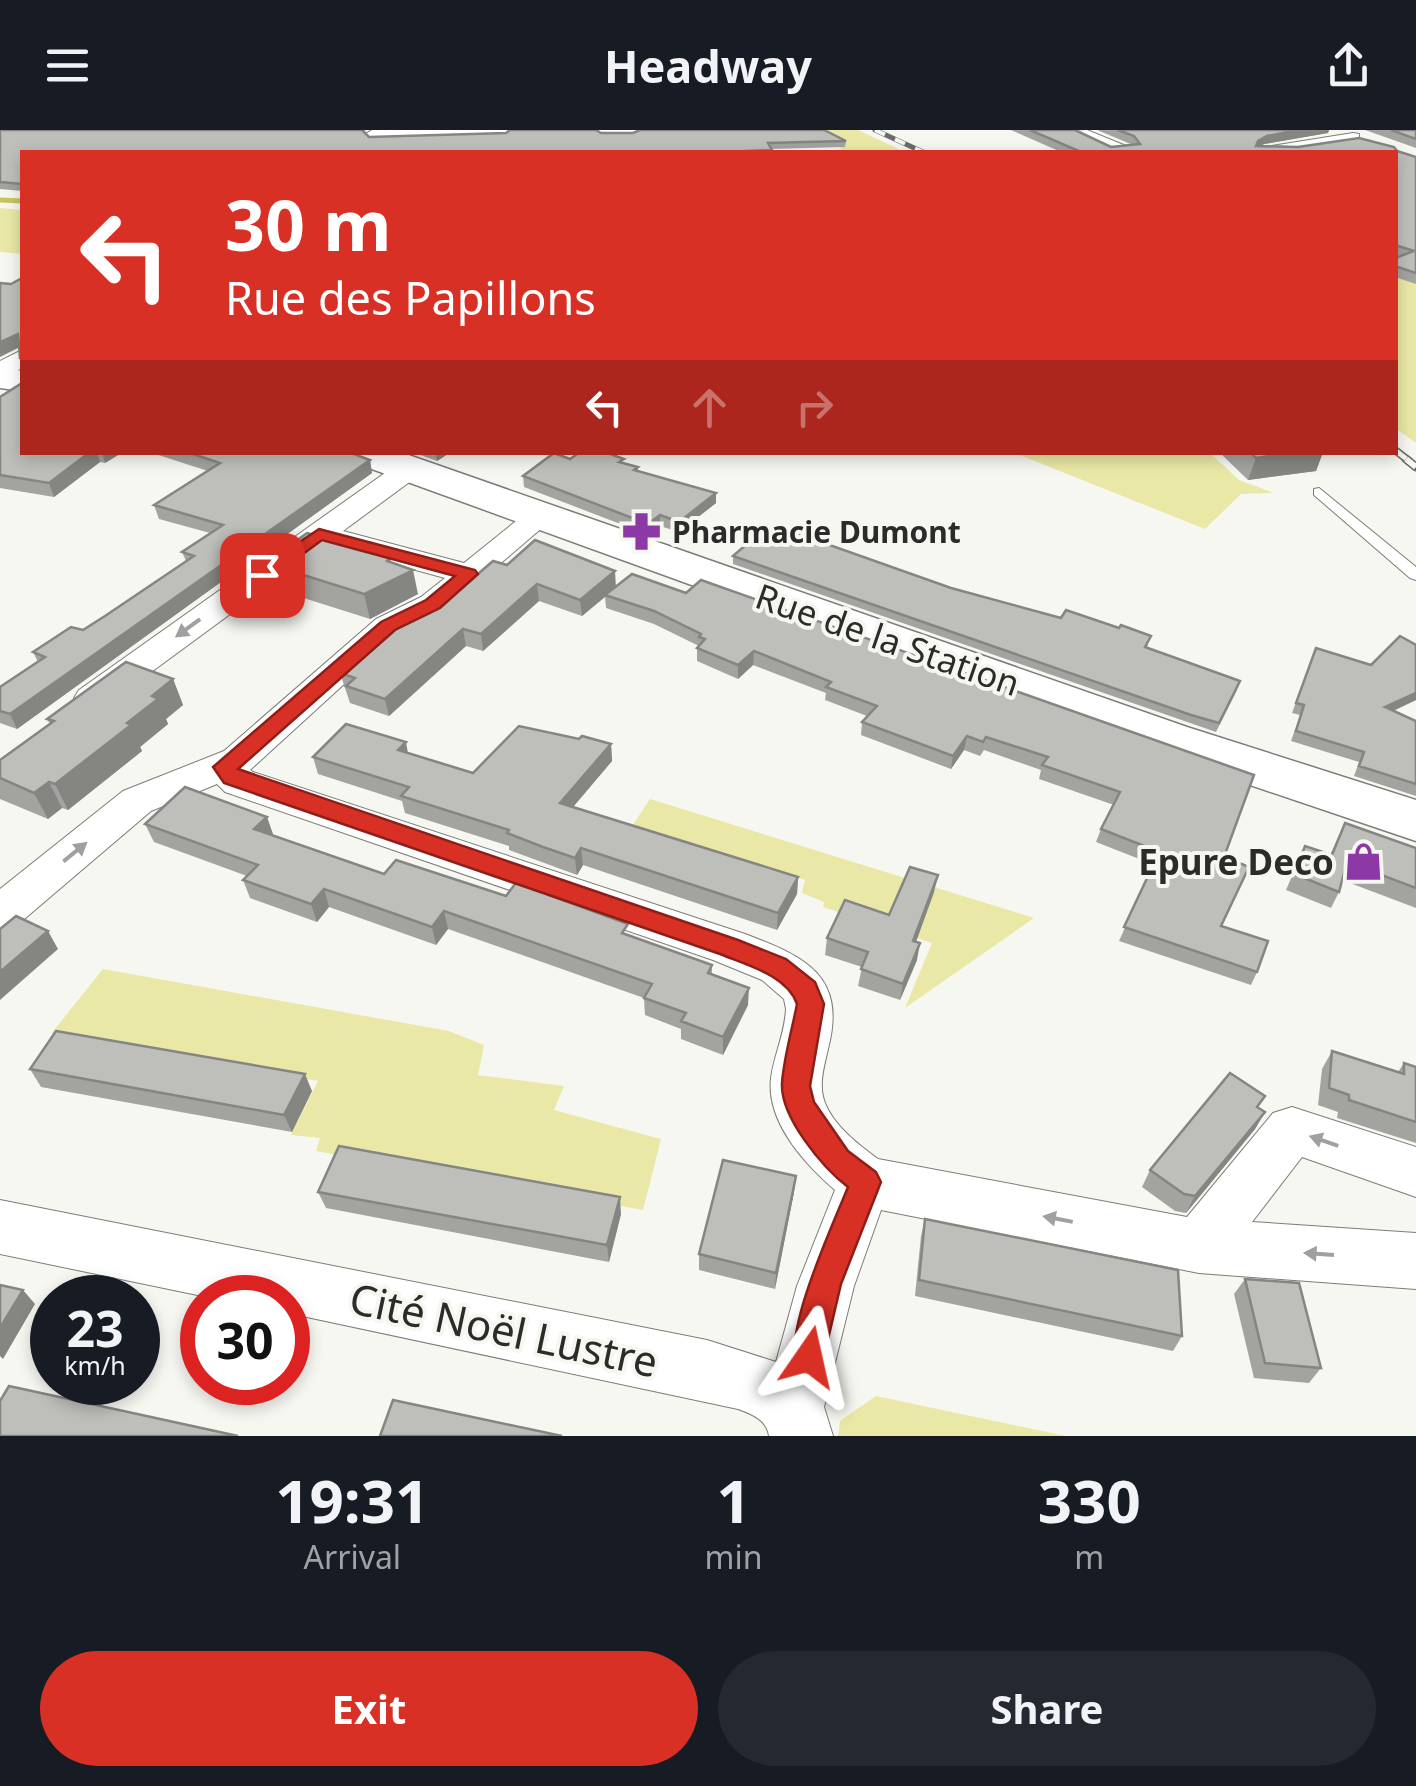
<!DOCTYPE html>
<html lang="en">
<head>
<meta charset="utf-8">
<style>
	:root { --surface:#171b24; --page:#242831; --text:#f1f3f6; --muted:#9ea1a6; --accent:#d93025 }
	body { margin:0; font-family:"Noto Sans",sans-serif; background:var(--page); color:var(--text); height:100vh; display:flex; flex-direction:column; font-size:38px; white-space:nowrap }
	* { box-sizing:border-box; margin:0 }
	p { font-size:32px; color:var(--muted) }
	.icon { flex:none; width:55px; height:55px; fill:none; stroke:currentColor; stroke-width:2; stroke-linecap:round; stroke-linejoin:round }
	.map { position:relative; height:1306px; overflow:hidden }
	.sheet { display:flex; flex-direction:column; background:var(--surface); flex:1 }
	.sheet>* { flex:none }
	.guide { position:absolute; left:20px; top:20px; width:1378px; height:305px; border-radius:0px; box-shadow:0 5px 15px #0003; background:#d93025; color:#fff; overflow:hidden }
	.speed { position:absolute; left:30px; top:1145px; display:flex; gap:20px; font-size:50px; font-weight:700; text-align:center }
	.speed>* { display:grid; place-content:center; width:130px; height:130px; border-radius:50%; background:var(--surface); box-shadow:0 5px 15px #0003; line-height:1 }
	.speed small { font-size:25px; font-weight:400 }
	.speed .limit { border:15px solid #d22; background:#fff; color:#111 }
	.pin { position:absolute; display:grid; place-items:center; width:85px; height:85px; color:#fff; margin:-42px; border-radius:20px; box-shadow:0 5px 15px #0006 }
	.me { position:absolute; width:110px; margin:-55px; rotate:11deg; stroke-linejoin:round; filter:drop-shadow(0 0 8px #0008) }
	.turn { display:flex; align-items:center; gap:35px; height:210px; padding:0 40px; font-size:45px }
	.turn .icon { width:130px; height:130px; stroke-width:2.5 }
	.turn b { display:block; font-size:70px; line-height:85px }
	.lanes { display:flex; align-items:center; height:95px; padding:0 40px; background:#0003; justify-content:center; gap:50px; direction:ltr }
	.lanes .off { opacity:.35 }
	.eta { display:flex; justify-content:space-evenly; align-items:center; height:170px; text-align:center }
	.eta b { font-size:60px; font-weight:700; line-height:70px }
	.action { display:flex; gap:20px; margin-top:auto; padding:20px 40px }
	.action a { flex:1; height:115px; border-radius:60px; background:var(--accent); color:#fff; font-size:40px; font-weight:700; line-height:115px; text-align:center }
	.action a+a { background:var(--page); color:var(--text) }
	header { display:flex; justify-content:space-between; align-items:center; height:130px; padding:0 40px; background:var(--surface); font-size:45px; font-weight:700 }
	.map>svg:first-child { display:block }
	.green { fill:#e9e8a6 }
	.lines { fill:none; stroke-linecap:round; stroke-linejoin:round }
	.stream { stroke:#c8c560; stroke-width:5 }
	.lane-casing { stroke:#7c7c78; stroke-width:2 }
	.street-casing { stroke:#7c7c78; stroke-width:2 }
	.secondary-casing { stroke:#7c7c78; stroke-width:3 }
	.lane { fill:#fff; fill-rule:evenodd }
	.street { fill:#fff; fill-rule:evenodd }
	.secondary { fill:#fff; fill-rule:evenodd }
	.rail-far2-casing { stroke:#6b6b68; stroke-width:5 }
	.rail-far1-casing { stroke:#6b6b68; stroke-width:8 }
	.rail-casing { stroke:#6b6b68; stroke-width:9 }
	.rail-far2 { stroke:#f7f7f2; stroke-width:4; stroke-dasharray:11; stroke-linecap:butt }
	.rail-far1 { stroke:#f7f7f2; stroke-width:5; stroke-dasharray:14; stroke-linecap:butt }
	.rail { stroke:#f7f7f2; stroke-width:6; stroke-dasharray:19; stroke-linecap:butt }
	.wall { fill:#a3a3a0 }
	.shaded-wall { fill:#858582 }
	.building { fill:#bebeba; stroke:#858582; stroke-width:2.5 }
	.oneway { fill:#a0a09f }
	.route { fill:#d93025; stroke:#8d1f18; stroke-width:2.5 }
	.labels { text-anchor:middle; dominant-baseline:central; stroke-width:8; stroke-linejoin:round; paint-order:stroke }
	.far-poi-label { font-size:30px; font-weight:bold; fill:#2b2b2a; stroke:#f7f7f2; text-anchor:start }
	.street-label { font-size:35px; fill:#2b2b2a; stroke:#f7f7f2 }
	.poi-label { font-size:35px; font-weight:bold; fill:#2b2b2a; stroke:#f7f7f2; text-anchor:end }
	.near-street-label { font-size:42px; fill:#2b2b2a; stroke:#f7f7f2 }
</style>
</head>
<body>
<header><svg class="icon" aria-label="menu" viewBox="0 0 24 24"><path d="M4 6h16M4 12h16M4 18h16"/></svg>Headway<svg class="icon" aria-label="share" viewBox="0 0 24 24"><path d="M12 15V3M7 8l5-5 5 5M5 13v7h14v-7"/></svg></header>
<div class="map">
<svg width="1416" height="1306" viewBox="0 0 1416 1306">
	<rect width="100%" height="100%" fill="#f7f7f2"/>
	<g class="green">
		<path d="M817 0H858L905 22H812L842 19Z"/>
		<path d="M0 78 22 80V124L0 122Z"/>
		<path d="M1416 112V313L1395 298V119Z"/>
		<path d="M1015 323H1210L1239 350 1274 363 1241 364 1205 399Z"/>
		<path d="M650 669 1034 788 905 878 932 813 823 777 824 772 802 763 805 750 659 706 627 704Z"/>
		<path d="M103 839 449 901 484 915 478 945 564 956 554 980 661 1009 643 1080 316 1021 320 1008 291 1005 318 951 51 904Z"/>
		<path d="M876 1266 1066 1306H838L840 1291Z"/>
	</g>
	<g class="lines">
		<path class="stream" d="M0 70 22 71"/>
		<defs>
			<path id="lane" d="M1319 358 1416 437V450L1410 448 1314 365V359Z"/>
			<g id="street">
				<path d="M372 0H515L507 5 366 9 364 5Z"/>
				<path d="M590 0H645C633 9 602 9 590 0Z"/>
				<path d="M1087 0 1131 18 1134 22H1111L1067 1Z"/>
				<path d="M1353 3 1359 4V12L1295 22H1257L1266 17Z"/>
				<path d="M22 220V238L0 250V231Z"/>
				<path d="M409 330 419 333 423 339 419 345 343 401 464 433 531 379H553L557 385 445 481 400 503 250 640 253 642 745 804C806 827 847 846 828 919 824 937 818 955 825 973 834 996 859 1015 878 1029L1187 1087 1273 983 1292 977 1416 1017V1067L1302 1027 1252 1092 1416 1103V1159L1199 1143 881 1080 854 1156 824 1277 833 1306H769C767 1290 752 1284 738 1279L288 1183V1168H212L0 1124V1070L707 1210 776 1232 797 1156 835 1060C805 1034 766 992 771 948 774 925 785 903 786 879L784 869 762 850 713 830 225 662 217 654 151 681 16 796 0 801V759L123 661 224 621 376 489 421 467 445 448 324 415 105 576 92 580 79 576 74 568 79 560 399 333Z"/>
			</g>
			<g id="secondary">
				<path d="M0 236 22 241V261L0 258Z"/>
				<path d="M342 322H400L1187 597 1416 670V711L1149 621 347 330Z"/>
			</g>
		</defs>
		<use href="#lane" class="lane-casing"/>
		<use href="#street" class="street-casing"/>
		<use href="#secondary" class="secondary-casing"/>
		<use href="#lane" class="lane"/>
		<use href="#street" class="street"/>
		<use href="#secondary" class="secondary"/>
		<defs>
			<path id="rail-far2" d="M875 0 923 22"/>
			<path id="rail-far1" d="M1395 320 1409 331"/>
			<path id="rail" d="M1406 329 1416 337"/>
		</defs>
		<use href="#rail-far2" class="rail-far2-casing"/>
		<use href="#rail-far1" class="rail-far1-casing"/>
		<use href="#rail" class="rail-casing"/>
		<use href="#rail-far2" class="rail-far2"/>
		<use href="#rail-far1" class="rail-far1"/>
		<use href="#rail" class="rail"/>
	</g>
	<g class="wall">
		<path d="M0 0H366L364 2 369 7 601 3 846 11 845 17 771 19 772 22H22V61L0 59Z"/>
		<path d="M1011 0H1075L1111 17 1133 15 1097 0H1329L1328 3 1264 14 1260 16 1397 21 1416 27V154L1395 147V128L1398 127 1395 126V22H1061Z"/>
		<path d="M1365 0H1416V18Z"/>
		<path d="M0 267 22 322H123L105 333 100 332 54 367 0 358Z"/>
		<path d="M149 322H349L370 330 372 343 17 599 0 593V557L38 532 33 522 83 500 186 431 182 422 210 403 159 389 154 375 208 341Z"/>
		<path d="M412 322H451L437 331Z"/>
		<path d="M1219 322H1323L1316 341 1248 350Z"/>
		<path d="M570 329 624 334 638 337V341L716 363V373L679 402 660 396 649 405 524 357 523 346Z"/>
		<path d="M787 407 951 458 1148 515 1147 517 1237 560 1216 602 733 434V426Z"/>
		<path d="M390 428 391 433 418 464 370 489 272 458 265 433Z"/>
		<path d="M507 435 616 457 686 463 1254 645 1224 727 1221 796 1257 842 1251 855 1119 811 1152 737V734L1096 712 1101 699 1114 675 1039 649 1041 640 984 620 980 626 964 620 951 639 861 605 862 592 867 586 825 570 826 563 753 535 738 549 697 531V518L699 516 654 494 606 478 605 466 582 486 539 471 483 521 466 516 389 586 350 573 340 543 457 462Z"/>
		<path d="M1416 515V570L1393 581 1416 591V666L1354 646 1359 632 1291 611 1300 585 1292 583 1316 518 1371 535Z"/>
		<path d="M173 549 183 575 166 589 168 594 140 617 142 621 68 680 62 678 48 689 0 669V630L50 594 47 589Z"/>
		<path d="M579 609 611 614 612 631 573 677 798 747 797 764 777 800 583 735 577 745 509 720V716L405 683 402 671 318 644 313 627 408 623 473 643Z"/>
		<path d="M267 687 272 705 384 744 506 766 551 761 552 766 629 806 712 835V844L748 875 723 925 681 909V899L645 885 644 868 448 799 436 815 329 777 317 792 250 768 243 750 247 746 154 712 145 694Z"/>
		<path d="M1345 693 1416 718V778L1342 750 1339 762 1331 778 1286 760 1305 716 1330 725Z"/>
		<path d="M934 762 916 812 917 830 900 870 858 856 862 837 825 825 827 808 889 785Z"/>
		<path d="M1332 921 1398 942 1404 933 1416 937V1013L1337 988 1338 982 1318 975 1322 939Z"/>
		<path d="M30 939 312 961 292 1002 41 957Z"/>
		<path d="M1259 978 1265 982 1255 999 1186 1083 1175 1081 1142 1057 1150 1040Z"/>
		<path d="M796 1046 794 1062 775 1159 699 1140V1124Z"/>
		<path d="M318 1062 621 1084 609 1132 326 1078Z"/>
		<path d="M925 1089 1182 1206 1173 1221 915 1166 921 1106Z"/>
		<path d="M1245 1149 1321 1238 1309 1253 1254 1248 1234 1164Z"/>
	</g>
	<g class="shaded-wall">
		<path d="M1299 0H1329L1328 3 1264 14 1255 19 1258 11 1267 6Z"/>
		<path d="M18 204 22 216 0 227V212Z"/>
		<path d="M90 322H97L100 332 54 367 49 353Z"/>
		<path d="M102 322H123L105 333Z"/>
		<path d="M436 322H451L437 331Z"/>
		<path d="M1296 322H1323L1316 341 1248 350 1256 328Z"/>
		<path d="M370 330 372 343 17 599 10 584Z"/>
		<path d="M716 363V373L679 402V392Z"/>
		<path d="M660 385V396L649 405 648 394Z"/>
		<path d="M390 428 395 449 413 440 418 464 370 489 364 464Z"/>
		<path d="M615 441 616 458 582 486 580 470Z"/>
		<path d="M537 454 539 471 483 521 481 504Z"/>
		<path d="M463 499 466 516 389 586 385 569Z"/>
		<path d="M754 521 753 535 738 549V535Z"/>
		<path d="M173 549 183 575 166 589 168 594 140 617 142 621 68 680 55 654 127 593 152 566Z"/>
		<path d="M1416 563V570L1380 587 1385 577Z"/>
		<path d="M967 606 964 620 951 639 953 626Z"/>
		<path d="M406 612 409 629 398 620Z"/>
		<path d="M611 614 612 631 562 690 560 673Z"/>
		<path d="M49 652 62 678 48 689 34 663Z"/>
		<path d="M267 687 273 704 261 717 254 699Z"/>
		<path d="M581 718 583 735 577 745 575 728Z"/>
		<path d="M938 745 934 762 910 828 913 811Z"/>
		<path d="M798 747 797 764 777 800 778 783Z"/>
		<path d="M324 759 329 777 317 792 311 774Z"/>
		<path d="M444 781 448 799 436 815 432 797Z"/>
		<path d="M48 801 58 819 0 870V842Z"/>
		<path d="M920 813 917 830 900 870 903 854Z"/>
		<path d="M749 858 748 875 723 925V907Z"/>
		<path d="M305 944 312 961 292 1002 284 985Z"/>
		<path d="M1265 982 1255 999 1186 1083 1195 1066Z"/>
		<path d="M796 1046 794 1062 775 1159 776 1143Z"/>
		<path d="M620 1067 621 1084 609 1132 607 1115Z"/>
		<path d="M23 1160 35 1174 3 1229 0 1226V1198Z"/>
	</g>
	<g class="building">
		<path d="M0 0H362L369 7 506 3 510 0H596L601 3H633L640 0H824L846 11 768 13 772 20 723 22H22V54L0 52Z"/>
		<path d="M1030 0H1075L1111 17 1140 14 1134 6 1118 0H1299L1267 6 1258 11 1256 16 1298 17 1359 8 1394 17 1397 21 1416 27V143L1395 136V128L1414 121 1395 115V22H1081Z"/>
		<path d="M1391 0H1416V9Z"/>
		<path d="M22 148V228H20L18 204 0 212V153L11 154Z"/>
		<path d="M22 253V322H90L49 353 0 345V267Z"/>
		<path d="M187 322H349L370 330 10 584 0 581V557L45 527 33 522 71 497 83 500 105 486 194 426 182 422 223 395 154 375 220 333Z"/>
		<path d="M580 322H605L624 329 619 332 638 337 634 340 716 363 679 392 660 385 648 394 523 346 554 323 570 329Z"/>
		<path d="M1250 322H1296L1256 328Z"/>
		<path d="M763 400 787 407 796 403 951 458 1061 488 1066 480 1119 498 1121 495 1151 506 1145 517 1240 551 1219 593 1191 585 733 426Z"/>
		<path d="M307 403 390 428 387 431 413 440 364 464 265 433Z"/>
		<path d="M535 410 615 441 580 470 537 454 481 504 463 499 385 569 346 556 355 548 340 543 407 486 453 460 457 462 493 431 507 435Z"/>
		<path d="M632 444 686 463 701 450 1254 645 1224 727 1249 737 1221 796 1268 811 1257 842 1124 797 1158 725 1157 721 1101 699 1120 662 1042 635 1048 627 986 607 983 612 967 606 953 626 862 592 877 576 826 557 831 552 754 521 738 535 697 518 705 509 699 507 701 504 654 481 605 465Z"/>
		<path d="M1400 506 1416 515V563L1385 577 1416 591V654L1359 636 1364 622 1296 601 1304 575 1296 573 1316 518 1371 535Z"/>
		<path d="M126 532 173 549 152 566 158 569 127 593 131 595 55 654 49 652 34 663 0 648V630L54 591 47 589Z"/>
		<path d="M346 594 406 612 398 620 473 643 519 596 579 609 582 606 611 614 560 673 798 747 778 783 581 718 575 728 543 717 507 703 509 700 401 666 409 657 313 627Z"/>
		<path d="M185 657 267 687 254 699 384 744 396 730 506 766 518 750 551 761 549 765 628 794 622 803 712 835 708 843 749 858 723 907 681 891 686 883 644 868 652 854 444 781 432 797 324 759 311 774 243 750 258 735 145 694Z"/>
		<path d="M1345 693 1416 718V758L1347 732 1339 762 1294 744 1305 716 1332 725Z"/>
		<path d="M910 737 938 745 913 811 920 813 903 854 861 839 868 822 827 808 845 770 889 785Z"/>
		<path d="M16 786 48 801 0 842V799Z"/>
		<path d="M56 901 305 944 284 985 30 939Z"/>
		<path d="M1332 921 1404 944V933L1416 937V992L1349 970V965L1329 958Z"/>
		<path d="M1230 943 1265 966 1257 977 1265 982 1195 1066 1184 1064 1150 1040Z"/>
		<path d="M339 1016 620 1067 607 1115 318 1062Z"/>
		<path d="M723 1030 796 1046 776 1143 699 1124Z"/>
		<path d="M925 1089 1178 1140 1182 1206 919 1150Z"/>
		<path d="M1245 1149 1299 1153 1321 1238 1265 1233Z"/>
		<path d="M0 1155 23 1160 0 1198Z"/>
		<path d="M9 1256 238 1306H0V1271Z"/>
		<path d="M393 1270 562 1306H380Z"/>
	</g>
	<defs><path id="oneway-solid" d="M-6-.8H1V-3.2L6.5 0L1 3.2V.8H-6Z" transform="scale(2.5)"/></defs>
	<g class="oneway">
		<use href="#oneway-solid" transform="translate(188 498) rotate(144)"/>
		<use href="#oneway-solid" transform="translate(75 722) rotate(-39)"/>
		<use href="#oneway-solid" transform="translate(1324 1011) rotate(-161)"/>
		<use href="#oneway-solid" transform="translate(1058 1089) rotate(-169)"/>
		<use href="#oneway-solid" transform="translate(1319 1124) rotate(-176)"/>
	</g>
	<path class="route" d="M319 399 475 440 478 444 440 478 395 500 238 639 738 810 786 829 815 852 824 874 810 956 814 972 848 1021 876 1042 881 1052 841 1154 821 1239 809 1244 797 1239C782 1203 833 1095 848 1057 823 1038 780 987 782 953 784 927 792 900 797 874 787 845 746 835 720 824L224 653 213 637 381 492 426 470 455 446 322 410 269 449H256V441Z"/>
	<defs>
		<symbol id="pharmacy-bare" viewBox="-9 -9 18 18"><path d="M-2-6h4v4h4v4h-4v4h-4v-4h-4v-4h4Z" fill="#8c38a6" stroke="#f7f7f2" stroke-width="2.5" paint-order="stroke"/></symbol>
		<symbol id="shop-bare" viewBox="-9 -9 18 18"><path d="M-5-2.5h2.3a2.7 3.5 0 0 1 5.4 0H5L5.5 6h-11ZM-1.5-2.5h3a1.5 2.3 0 0 0-3 0Z" fill="#8c38a6" stroke="#f7f7f2" stroke-width="2.5" paint-order="stroke"/></symbol>
	</defs>
	<g fill-rule="evenodd">
		<use href="#pharmacy-bare" x="614" y="374" width="55" height="55"/>
		<use href="#shop-bare" x="1336" y="704" width="55" height="55"/>
	</g>
	<g class="labels">
		<g class="far-poi-label">
			<text x="672" y="401">Pharmacie Dumont</text>
		</g>
		<g class="street-label">
			<text transform="translate(888 509) rotate(19)">Rue de la Station</text>
		</g>
		<g class="poi-label">
			<text x="1334" y="731">Epure Deco</text>
		</g>
		<g class="near-street-label">
			<text transform="translate(504 1199) rotate(12)">Cité Noël Lustre</text>
		</g>
	</g>
</svg>
<div class="speed"><div>23<small>km/h</small></div><div class="limit">30</div></div>
<div class="pin" style="left:262px;top:445px;background:#d93025"><svg class="icon" aria-label="arrive" viewBox="0 0 24 24"><path d="M6 21V4h12l-3 4 3 4H6"/></svg></div>
<svg class="me" style="left:809px;top:1227px" viewBox="-20 -20 40 40"><path d="M0-17L14 15 0 8-14 15z" fill="#d93025" stroke="#fff" stroke-width="4"/></svg>
<div class="guide">
<div class="turn"><svg class="icon" aria-label="left" viewBox="0 0 24 24"><path d="M17 20v-9H6M10 6l-5 5 5 5"/></svg><div><b>30 m</b>Rue des Papillons</div></div>
<div class="lanes"><svg class="icon" aria-label="left" viewBox="0 0 24 24"><path d="M17 20v-9H6M10 6l-5 5 5 5"/></svg><svg class="icon off" aria-label="ahead" viewBox="0 0 24 24"><path d="M12 20V5M6 11l6-6 6 6"/></svg><svg class="icon off" aria-label="right" viewBox="0 0 24 24"><path d="M7 20v-9h11M14 6l5 5-5 5"/></svg></div>
</div>
</div>
<section class="sheet">
<div class="eta">
<div><b>19:31</b><p>Arrival</p></div>
<div><b>1</b><p>min</p></div>
<div><b>330</b><p>m</p></div>
</div>
<div class="action"><a>Exit</a><a>Share</a></div>
</section>
</body>
</html>
